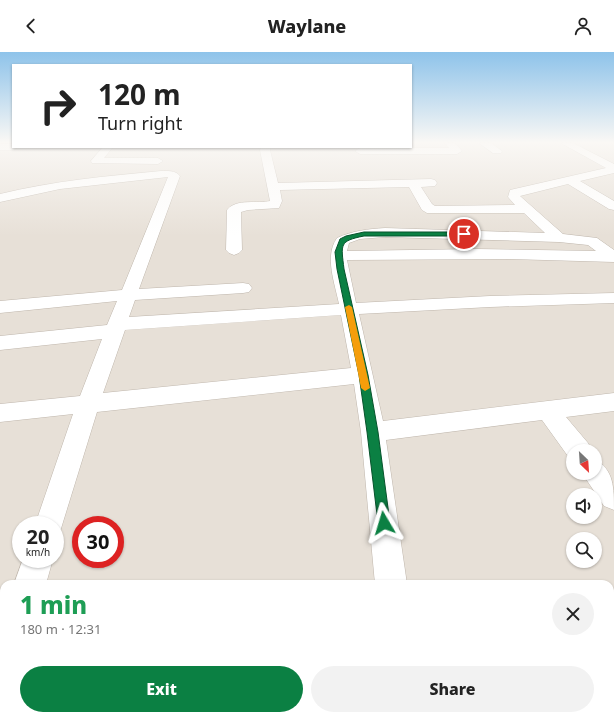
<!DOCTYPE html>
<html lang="en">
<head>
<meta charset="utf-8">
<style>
	:root { --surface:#fff; --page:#f2f2f2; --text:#222; --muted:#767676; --accent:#0b8043 }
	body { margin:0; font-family:"Noto Sans",sans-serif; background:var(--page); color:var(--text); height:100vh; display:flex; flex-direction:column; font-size:15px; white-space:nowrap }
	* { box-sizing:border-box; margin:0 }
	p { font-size:13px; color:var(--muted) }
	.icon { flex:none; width:22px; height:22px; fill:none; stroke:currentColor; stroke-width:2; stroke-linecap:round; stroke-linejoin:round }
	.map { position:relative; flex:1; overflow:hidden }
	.panel { position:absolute; left:0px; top:528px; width:614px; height:140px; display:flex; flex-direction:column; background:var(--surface); border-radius:12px 12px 0 0; box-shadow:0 1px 3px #0004 }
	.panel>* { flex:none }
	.top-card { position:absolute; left:12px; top:12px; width:400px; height:84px; border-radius:0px; box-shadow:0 1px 3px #0004; background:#fff; color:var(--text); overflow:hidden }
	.needle { width:26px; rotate:155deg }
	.buttons { position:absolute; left:566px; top:392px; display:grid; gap:8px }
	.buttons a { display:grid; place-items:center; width:36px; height:36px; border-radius:50%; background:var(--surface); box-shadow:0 1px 3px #0004; font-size:20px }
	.speed { position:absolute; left:12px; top:464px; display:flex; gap:8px; font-size:20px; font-weight:700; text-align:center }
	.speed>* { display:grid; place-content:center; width:52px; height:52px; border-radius:50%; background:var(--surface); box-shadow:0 1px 3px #0004; line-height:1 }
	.speed small { font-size:10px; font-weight:400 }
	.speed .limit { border:6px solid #d22; background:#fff; color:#111 }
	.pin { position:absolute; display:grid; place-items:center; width:34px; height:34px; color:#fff; margin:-17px; border:2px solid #fff; border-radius:50%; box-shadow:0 1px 4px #0007 }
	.me { position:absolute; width:44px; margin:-22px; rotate:353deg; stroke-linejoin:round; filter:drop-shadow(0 0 3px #0008) }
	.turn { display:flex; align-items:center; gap:14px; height:84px; padding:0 20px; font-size:18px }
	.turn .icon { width:52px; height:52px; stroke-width:2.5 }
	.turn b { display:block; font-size:28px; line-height:34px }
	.round { display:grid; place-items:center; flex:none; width:42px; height:42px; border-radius:21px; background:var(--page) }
	.headline { display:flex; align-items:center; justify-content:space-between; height:68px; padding:0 20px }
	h1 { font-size:24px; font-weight:800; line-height:30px; color:#1e9e55 }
	.primary-button { display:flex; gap:8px; margin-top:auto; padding:8px 20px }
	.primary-button a { flex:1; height:46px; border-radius:24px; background:var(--accent); color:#fff; font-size:16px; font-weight:800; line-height:46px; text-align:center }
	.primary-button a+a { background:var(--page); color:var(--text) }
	header { display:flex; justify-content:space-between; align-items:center; height:52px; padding:0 20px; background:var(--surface); font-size:18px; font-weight:800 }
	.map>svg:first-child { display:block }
	.residential { fill:#e7e0d7; fill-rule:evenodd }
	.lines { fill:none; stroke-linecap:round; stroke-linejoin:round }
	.minor-casing { stroke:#bfb6ac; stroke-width:1 }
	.minor { fill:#fff; fill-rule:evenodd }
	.route { fill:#0b8043; stroke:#07532c }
	.slow { fill:#f59e0b }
</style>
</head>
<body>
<header><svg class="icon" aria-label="back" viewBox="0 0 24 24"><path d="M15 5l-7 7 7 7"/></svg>Waylane<svg class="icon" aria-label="person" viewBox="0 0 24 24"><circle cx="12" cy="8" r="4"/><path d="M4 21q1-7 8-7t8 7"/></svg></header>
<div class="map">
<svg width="614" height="668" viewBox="0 0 614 668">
	<rect width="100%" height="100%" fill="#f4efe9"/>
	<path class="residential" d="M0 91H13V95H411V91H614V668H0ZM573 399H595V421H573ZM573 443H595V465H573ZM21 473H55V507H21ZM81 473H115V507H81ZM573 487H595V509H573ZM4 532H610V664H4Z"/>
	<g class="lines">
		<defs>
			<g id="minor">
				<path d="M445 91H455L462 99 457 102H360L355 99 360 96H449Z"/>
				<path d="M479 91H491L502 99 501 101H493Z"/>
				<path d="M561 91H573L614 112V121L580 129 614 149V158L609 157 568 132 520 144 563 182 597 186 614 198V210L510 207 347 208 356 251 490 244 614 241V251L490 255 359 262 383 369 614 341V359L566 365 588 391 592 399H573V408L570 407 542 368 386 388 407 532H375L361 380 354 332 97 360 59 483 55 485V473H35L73 362 0 370V352L80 344 102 287 0 298V284L107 273 117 249 0 261V249L122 238 168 125 60 137 0 150V142C53 129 107 124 161 119 168 119 175 118 180 124L139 237 243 231 249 232 252 236 249 240 243 241 135 248 129 265 339 252C335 232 324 204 337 186 352 179 368 177 385 176L545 181 524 161H427L422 158 409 135 280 138 282 149 279 156 248 158 241 160 242 198 239 201 234 203 229 201 226 198 227 158C236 146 258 152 270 149L260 98 261 95H271L270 98 278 131 431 127 435 128 437 131 435 134 421 135 432 152 435 154 515 153 508 145 510 138 606 116ZM385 185 559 190 588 193 596 199 476 197 347 199 349 191 360 187ZM341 263 351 316 103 341 125 278Z"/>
				<path d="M0 92H13V95H18L13 98H0Z"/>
				<path d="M103 95H113L104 106H158L163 109 158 112 92 111 91 109Z"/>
				<path d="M595 408C614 417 614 436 614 458L604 454 582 421H595Z"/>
				<path d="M23 507H53L46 532H14Z"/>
				<path d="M4 568V641L0 642V569Z"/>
				<rect x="610" y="594" width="4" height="36"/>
				<rect x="388" y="664" width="38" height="4"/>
			</g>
		</defs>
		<use href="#minor" class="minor-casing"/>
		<use href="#minor" class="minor"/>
	</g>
	<linearGradient id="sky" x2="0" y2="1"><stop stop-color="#8ec3ea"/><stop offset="0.49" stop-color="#faf8f5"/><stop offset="1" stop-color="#faf8f5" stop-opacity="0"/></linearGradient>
	<rect width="614" height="184" fill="url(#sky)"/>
	<path class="route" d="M364 180H464L467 182 464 184H364C339 189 341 192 344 217L368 323 378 380 390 471 388 475 384 477 379 475 378 471 367 380 359 323 337 217 335 200 340 187 346 184Z"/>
	<path class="slow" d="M349 253 352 255 370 336 365 339 361 336 345 255Z"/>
</svg>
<div class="buttons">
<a><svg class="needle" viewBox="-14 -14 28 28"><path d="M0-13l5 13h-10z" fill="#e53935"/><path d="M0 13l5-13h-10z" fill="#767676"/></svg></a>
<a><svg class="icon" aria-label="sound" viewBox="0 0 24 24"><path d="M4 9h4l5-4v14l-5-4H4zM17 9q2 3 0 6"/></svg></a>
<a><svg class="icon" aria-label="search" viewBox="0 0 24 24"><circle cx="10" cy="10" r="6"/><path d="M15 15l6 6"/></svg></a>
</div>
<div class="speed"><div>20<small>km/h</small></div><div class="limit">30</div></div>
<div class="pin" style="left:464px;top:182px;background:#d93025"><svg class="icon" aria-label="arrive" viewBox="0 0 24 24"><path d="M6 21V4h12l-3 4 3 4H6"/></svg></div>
<svg class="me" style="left:384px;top:471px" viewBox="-20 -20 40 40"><path d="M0-17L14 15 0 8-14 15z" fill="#0b8043" stroke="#fff" stroke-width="4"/></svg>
<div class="top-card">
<div class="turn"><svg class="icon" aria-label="right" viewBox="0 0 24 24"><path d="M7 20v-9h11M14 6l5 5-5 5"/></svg><div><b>120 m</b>Turn right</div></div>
</div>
<section class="panel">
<div class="headline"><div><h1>1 min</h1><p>180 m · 12:31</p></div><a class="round"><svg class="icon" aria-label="close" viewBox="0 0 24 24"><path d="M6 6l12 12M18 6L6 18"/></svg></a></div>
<div class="primary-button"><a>Exit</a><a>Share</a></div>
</section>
</div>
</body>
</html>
